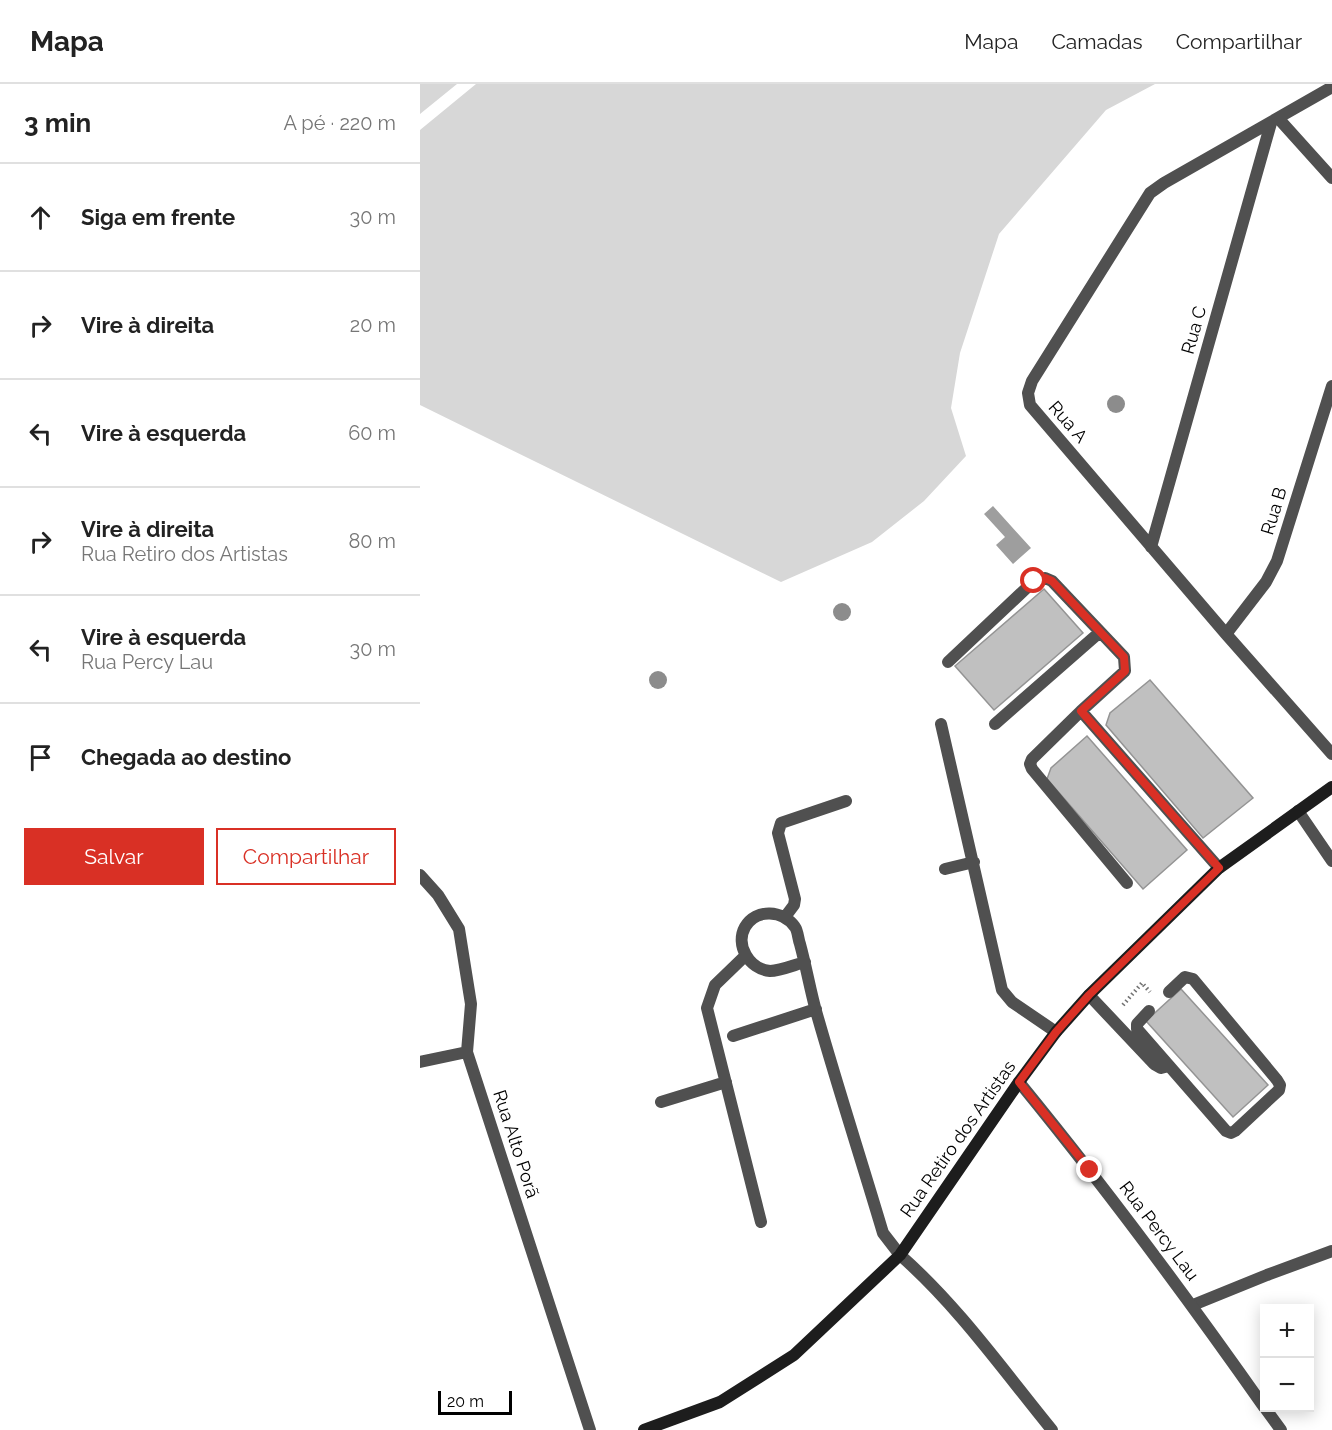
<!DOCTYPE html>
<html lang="pt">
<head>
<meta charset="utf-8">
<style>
  :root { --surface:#fff; --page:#f2f2f2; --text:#222; --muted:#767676; --line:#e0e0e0; --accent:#d93025 }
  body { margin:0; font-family:Raleway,sans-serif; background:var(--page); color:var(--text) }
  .controls { position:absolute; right:18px; bottom:18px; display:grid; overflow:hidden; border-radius:0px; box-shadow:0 3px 15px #0003 }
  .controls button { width:54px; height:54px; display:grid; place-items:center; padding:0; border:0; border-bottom:2px solid var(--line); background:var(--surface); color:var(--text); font:30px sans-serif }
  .scale { position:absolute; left:18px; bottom:15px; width:74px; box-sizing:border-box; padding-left:6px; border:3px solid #000; border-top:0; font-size:16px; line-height:21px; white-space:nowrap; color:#000; -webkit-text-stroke:4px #fff; paint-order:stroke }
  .stop { position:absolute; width:18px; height:18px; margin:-14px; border:4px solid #d93025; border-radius:50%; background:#fff }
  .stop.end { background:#d93025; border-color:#fff; box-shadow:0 2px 6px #0008 }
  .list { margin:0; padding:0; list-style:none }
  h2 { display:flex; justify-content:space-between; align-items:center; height:78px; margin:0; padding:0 24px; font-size:26px }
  h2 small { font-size:20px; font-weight:400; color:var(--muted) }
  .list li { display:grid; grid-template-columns:39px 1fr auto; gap:18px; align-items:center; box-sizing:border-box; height:108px; padding:0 24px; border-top:2px solid var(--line) }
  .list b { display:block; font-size:22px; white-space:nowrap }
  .list p { margin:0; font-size:20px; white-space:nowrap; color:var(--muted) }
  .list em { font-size:20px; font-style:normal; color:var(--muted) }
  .actions { display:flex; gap:12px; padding:18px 24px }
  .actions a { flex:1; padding:14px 0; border:2px solid var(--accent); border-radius:0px; text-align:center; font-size:21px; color:var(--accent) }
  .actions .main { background:var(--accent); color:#fff }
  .icon { flex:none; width:33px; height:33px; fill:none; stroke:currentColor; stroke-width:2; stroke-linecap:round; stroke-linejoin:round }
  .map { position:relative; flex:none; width:912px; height:1346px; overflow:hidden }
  header { display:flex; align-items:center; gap:36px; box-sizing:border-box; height:84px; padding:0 30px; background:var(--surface); border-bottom:2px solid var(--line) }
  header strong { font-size:28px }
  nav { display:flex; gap:33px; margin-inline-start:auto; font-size:21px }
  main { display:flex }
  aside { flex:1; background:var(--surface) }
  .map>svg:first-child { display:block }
</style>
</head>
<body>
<header>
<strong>Mapa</strong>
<nav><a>Mapa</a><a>Camadas</a><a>Compartilhar</a></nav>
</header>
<main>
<aside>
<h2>3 min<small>A pé · 220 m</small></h2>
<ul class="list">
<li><svg class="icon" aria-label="ahead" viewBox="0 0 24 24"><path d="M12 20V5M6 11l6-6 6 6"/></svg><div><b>Siga em frente</b></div><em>30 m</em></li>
<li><svg class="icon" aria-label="right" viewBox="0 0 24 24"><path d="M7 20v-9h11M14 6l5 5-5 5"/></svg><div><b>Vire à direita</b></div><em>20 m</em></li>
<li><svg class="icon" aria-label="left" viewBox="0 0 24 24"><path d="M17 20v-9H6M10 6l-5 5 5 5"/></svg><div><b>Vire à esquerda</b></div><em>60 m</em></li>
<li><svg class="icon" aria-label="right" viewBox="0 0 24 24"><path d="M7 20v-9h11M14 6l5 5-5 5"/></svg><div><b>Vire à direita</b><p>Rua Retiro dos Artistas</p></div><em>80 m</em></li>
<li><svg class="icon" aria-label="left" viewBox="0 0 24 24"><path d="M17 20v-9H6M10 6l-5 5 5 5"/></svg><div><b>Vire à esquerda</b><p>Rua Percy Lau</p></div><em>30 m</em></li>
<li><svg class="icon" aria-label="arrive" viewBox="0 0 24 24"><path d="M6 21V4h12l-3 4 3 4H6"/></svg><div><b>Chegada ao destino</b></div></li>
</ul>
<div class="actions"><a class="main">Salvar</a><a>Compartilhar</a></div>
</aside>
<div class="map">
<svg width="912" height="1346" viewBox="0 0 912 1346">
  <rect width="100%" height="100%" fill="#fff"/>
  <path fill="#d7d7d7" d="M 0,0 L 37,0 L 0,30 Z
    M 56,0 L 735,0 L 686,26 L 579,150 L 540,269 L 531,324 L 546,372 L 504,417 L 452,458 L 361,498 L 0,321 L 0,46 Z"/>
  <path fill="#9e9e9e" d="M 573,422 L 611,464 L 593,480 L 576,461 L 585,453 L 564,430 Z"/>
  <path fill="#c0c0c0" stroke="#949494" stroke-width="1.5" d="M 624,505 L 663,549 L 574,626 L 535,582 Z
    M 730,596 L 833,714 L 783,754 L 686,641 L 690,629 Z
    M 667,652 L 767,766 L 723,805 L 627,695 L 631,684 Z
    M 761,905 L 848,1001 L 813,1033 L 726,937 Z"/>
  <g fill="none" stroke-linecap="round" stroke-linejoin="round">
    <path stroke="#727272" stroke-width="4" stroke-dasharray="1.5 3" stroke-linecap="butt" d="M 703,921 L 722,899 L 730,908"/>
    <path stroke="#505050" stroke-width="12" d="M 528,578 L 614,497 L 625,494 L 632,497 L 704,573 L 705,587 L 661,627
      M 521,640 L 582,906 L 592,918 L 636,948
      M 575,640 L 680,548
      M 525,785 L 554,778
      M 707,799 L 612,685 L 610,680 L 612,675 L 661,627 L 799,784
      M 365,833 L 374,821 L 375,815 L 358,749 L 361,739 L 426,717
      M 325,872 L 295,901 L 287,924 L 341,1138
      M 385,878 C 374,881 360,887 350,887 C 329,885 315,861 325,843 C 336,824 363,826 375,843 C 378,847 378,855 380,860 C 386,882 390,905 396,927 C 417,1001 441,1075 463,1149 L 480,1171
      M 669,911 L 734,980 L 741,984 L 749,982
      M 729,927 L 717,940 L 717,945 L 806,1047 L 811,1049 L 815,1047 L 859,1006 L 860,1001 L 857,996 L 773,895 L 765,893 L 749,908
      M 313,952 L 396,925
      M 241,1018 L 306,998
      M 773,1221 L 847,1191 L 912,1167"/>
    <path stroke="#505050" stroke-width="12" d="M 912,3 L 744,99 L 730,109 L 612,297 L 608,309 L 610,321 L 806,550 L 912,670
      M 858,34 L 912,94
      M 731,463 L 851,39
      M 806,550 L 846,498 L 857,477 L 912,302
      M 878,727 L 912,777
      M 0,791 L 18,811 L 39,845 L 51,920 L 47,968 L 170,1346
      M 0,978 L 47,968
      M 599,998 C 685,1103 766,1212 844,1323
      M 480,1171 C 538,1222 583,1286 632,1346
      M 845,1324 L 861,1346"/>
    <path stroke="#1d1d1d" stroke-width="12" d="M 224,1346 L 300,1318 L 374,1271 L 480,1171 L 599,998 L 636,948 L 669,911 L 799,784 L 912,703"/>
  </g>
  <g fill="#8c8c8c">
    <circle cx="696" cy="320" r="9"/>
    <circle cx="422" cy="528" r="9"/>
    <circle cx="238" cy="596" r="9"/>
  </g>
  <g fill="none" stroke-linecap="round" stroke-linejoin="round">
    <path stroke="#d93025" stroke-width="8" d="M 614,497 L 625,494 L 632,497 L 704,573 L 705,587 L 661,627 L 799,784 L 669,911 L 636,948 L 599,998 L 670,1086"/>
  </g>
  <g text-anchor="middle" stroke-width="4.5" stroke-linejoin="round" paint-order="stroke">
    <g font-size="18" fill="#000" stroke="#fff">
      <text transform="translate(774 246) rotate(-74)" y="6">Rua C</text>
      <text transform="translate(648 338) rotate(49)" y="6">Rua A</text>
      <text transform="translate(854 427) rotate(-73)" y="6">Rua B</text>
      <text transform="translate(538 1055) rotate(-55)" y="6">Rua Retiro dos Artistas</text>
      <text transform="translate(96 1060) rotate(72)" y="6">Rua Alto Porã</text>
      <text transform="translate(739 1147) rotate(53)" y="6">Rua Percy Lau</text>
    </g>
  </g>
</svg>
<div class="controls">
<button>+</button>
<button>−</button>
</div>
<div class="scale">20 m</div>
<div class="stop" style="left:614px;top:497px"></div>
<div class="stop end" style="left:670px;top:1086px"></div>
</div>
</main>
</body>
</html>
